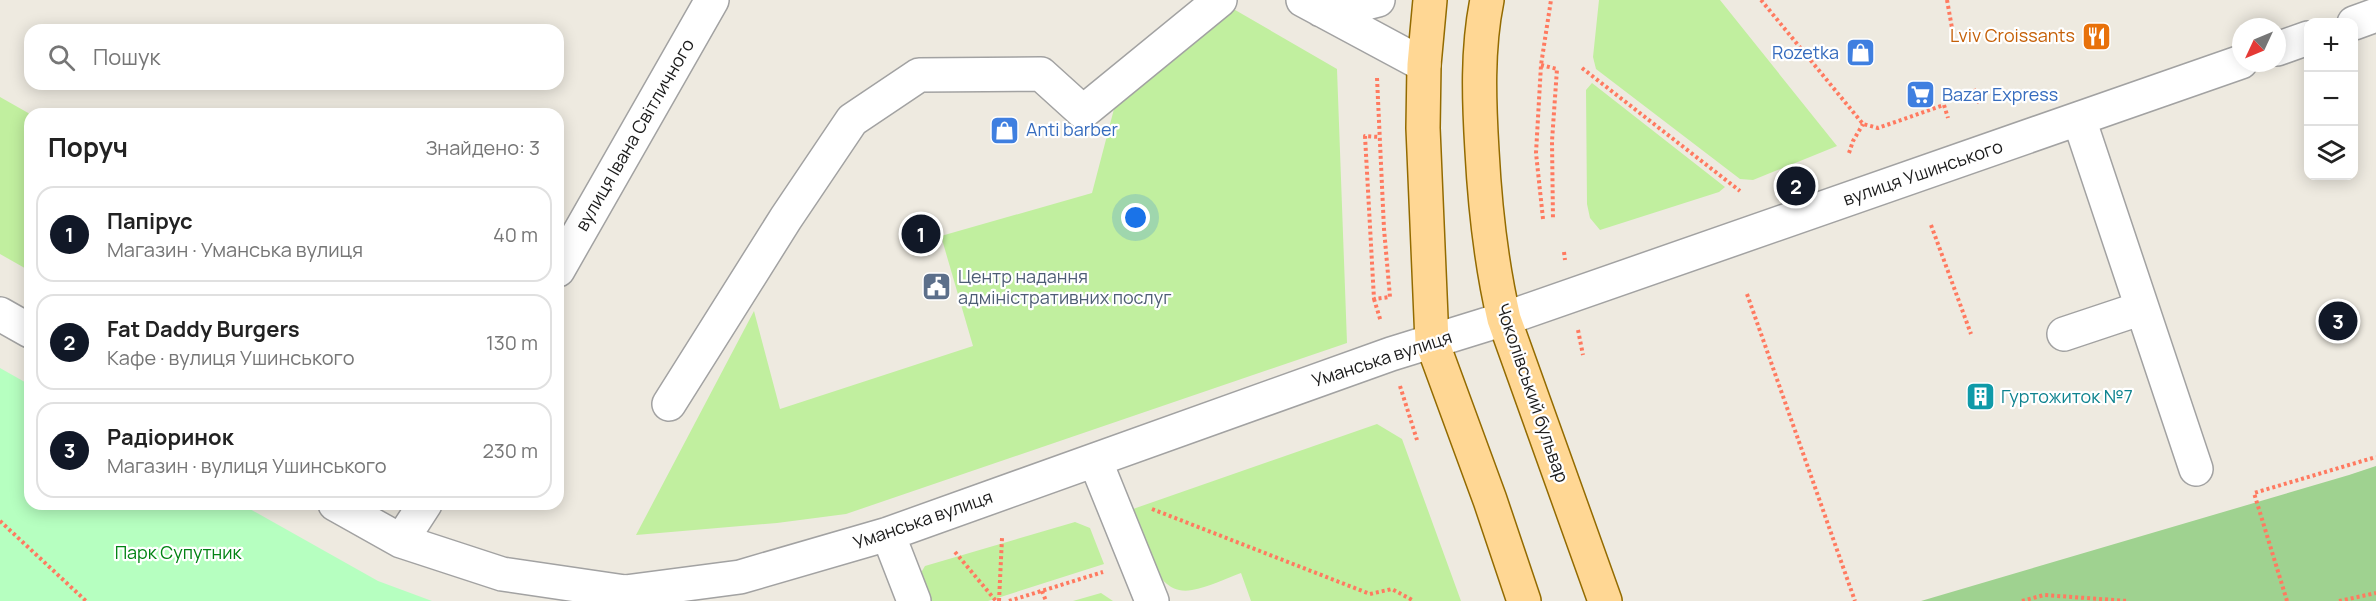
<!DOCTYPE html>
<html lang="uk">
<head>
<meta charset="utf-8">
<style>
  :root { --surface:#fff; --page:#f2f2f2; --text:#222; --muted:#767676; --line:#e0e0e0; --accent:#111827 }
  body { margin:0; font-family:Manrope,sans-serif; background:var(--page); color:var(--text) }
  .controls { position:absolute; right:18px; top:18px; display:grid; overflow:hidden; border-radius:12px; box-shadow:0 3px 15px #0003 }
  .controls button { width:54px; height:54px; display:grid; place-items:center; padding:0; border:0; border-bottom:2px solid var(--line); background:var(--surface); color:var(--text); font:30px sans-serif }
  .compass { position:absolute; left:2232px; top:18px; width:54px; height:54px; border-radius:50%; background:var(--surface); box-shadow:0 3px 15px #0003; rotate:226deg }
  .you { position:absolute; left:1136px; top:218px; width:21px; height:21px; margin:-15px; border:4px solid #fff; border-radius:50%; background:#1a73e8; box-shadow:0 0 0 9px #1a73e833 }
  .badge { display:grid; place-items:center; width:39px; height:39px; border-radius:50%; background:var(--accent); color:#fff; font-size:20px; font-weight:700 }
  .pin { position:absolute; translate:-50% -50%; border:3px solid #fff; box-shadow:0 2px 6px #0006 }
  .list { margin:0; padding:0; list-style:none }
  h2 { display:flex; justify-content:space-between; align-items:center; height:78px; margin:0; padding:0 24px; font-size:26px }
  h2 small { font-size:20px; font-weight:400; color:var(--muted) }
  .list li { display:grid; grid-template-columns:39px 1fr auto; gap:18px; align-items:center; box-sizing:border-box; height:96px; margin:0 12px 12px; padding:0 12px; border:2px solid var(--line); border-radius:18px }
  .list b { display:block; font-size:22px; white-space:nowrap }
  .list p { margin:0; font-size:20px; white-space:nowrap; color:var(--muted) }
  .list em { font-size:20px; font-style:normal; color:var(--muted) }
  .icon { flex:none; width:33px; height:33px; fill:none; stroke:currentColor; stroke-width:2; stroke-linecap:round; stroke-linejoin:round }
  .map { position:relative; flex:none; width:2376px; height:601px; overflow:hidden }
  .search { position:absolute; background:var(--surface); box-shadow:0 3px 15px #0003; left:24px; top:24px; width:540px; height:66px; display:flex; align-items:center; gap:15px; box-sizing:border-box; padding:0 21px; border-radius:18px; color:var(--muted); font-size:22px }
  .panel { position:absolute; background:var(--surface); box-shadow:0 3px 15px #0003; left:24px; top:108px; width:540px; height:402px; border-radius:18px }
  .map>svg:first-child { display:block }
</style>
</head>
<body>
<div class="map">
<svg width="2376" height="601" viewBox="0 0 2376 601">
  <rect width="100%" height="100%" fill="#eeeae0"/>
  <path fill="#c1ef9f" d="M 1599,0 L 1720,0 L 1837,146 L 1753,180 L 1740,179 L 1596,69 L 1593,57 Z
    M 1230,7 L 1337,69 L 1347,343 L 846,514 L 777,523 L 636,535 L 754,311 L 780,409 L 973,346 L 941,236 L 1092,193 L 1114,109 Z
    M 1592,83 L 1725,187 L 1719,192 L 1600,230 L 1590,218 L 1587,204 L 1586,90 Z
    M 0,97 L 30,114 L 30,271 L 0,254 Z
    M 1377,424 L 1402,439 L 1461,601 L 1251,601 L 1241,573 C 1225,579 1208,587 1192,590 C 1153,598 1143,536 1133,509 Z
    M 1075,522 L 1090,528 L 1104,564 L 988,601 L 923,601 L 916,581 L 925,566 Z
    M 1101,593 L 1113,601 L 1073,601 Z"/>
  <path fill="#9fd290" d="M 2376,466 L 2376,601 L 1921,601 L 2349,475 Z"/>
  <path fill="#b6ffc0" d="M 0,368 L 30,385 L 30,504 L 241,504 L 378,581 L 432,601 L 0,601 Z"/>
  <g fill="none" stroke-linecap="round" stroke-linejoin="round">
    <defs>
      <path id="minor" d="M 1303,0 L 1424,65
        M 1321,10 L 1350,7 L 1378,0
        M 2354,23 L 2376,15
        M 2277,49 L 2308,38
        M 2079,119 L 2196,469
        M 558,270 L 712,0
        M 0,314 L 30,331
        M 2064,334 L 2142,308
        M 669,404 L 786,218 L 852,120 L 919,75 L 1041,74 L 1083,112 L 1220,0
        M 1095,460 L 1152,601
        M 335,504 L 401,541 L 502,574 L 625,592 L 740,577 L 888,534 L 1391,354 L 1504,319 L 2241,62
        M 888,534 L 914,601
        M 401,541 L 425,504"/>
      <path id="major" d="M 1430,0 L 1424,65 L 1423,128 L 1432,342 L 1490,500 L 1524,601
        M 1487,0 C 1477,49 1479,101 1482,151 C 1485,208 1491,263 1504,319 L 1605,601"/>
    </defs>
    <use href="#minor" stroke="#a2a2a2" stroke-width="36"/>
    <use href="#major" stroke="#936b00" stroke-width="36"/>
    <path stroke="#ff7a60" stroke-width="4" stroke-dasharray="3 3" stroke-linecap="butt" d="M 1761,0 L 1863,124 L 1878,128 L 1944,105 L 1948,118
      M 1947,0 L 1952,28
      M 1541,65 L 1557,69 L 1552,141 L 1553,220
      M 1582,68 L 1740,191
      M 1377,78 L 1384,229 L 1390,297 L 1374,299 L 1365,136 L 1379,137
      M 1974,89 L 1980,106
      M 1849,153 L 1853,141 L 1863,124
      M 1543,219 L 1536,153 L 1541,65 L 1551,0
      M 1931,225 L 1971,334
      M 1564,252 L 1565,260
      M 1747,294 L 1855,601
      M 1374,299 L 1381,322
      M 1578,330 L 1583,355
      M 1400,386 L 1417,440
      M 1152,509 L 1370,594 L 1392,589 L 1414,601
      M 0,521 L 86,601
      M 955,552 L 996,601
      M 1042,591 L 1046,601
      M 999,601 L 1002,538
      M 1009,601 L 1103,572
      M 2022,601 L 2044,595 L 2128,601
      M 2287,601 L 2254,493 L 2376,457
      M 2339,601 L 2376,593"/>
    <use href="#minor" stroke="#fff" stroke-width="33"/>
    <use href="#major" stroke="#ffd794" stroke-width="33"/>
  </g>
  <defs>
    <symbol id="restaurant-square" viewBox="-11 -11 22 22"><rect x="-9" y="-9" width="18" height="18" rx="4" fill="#e8710a" stroke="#fff"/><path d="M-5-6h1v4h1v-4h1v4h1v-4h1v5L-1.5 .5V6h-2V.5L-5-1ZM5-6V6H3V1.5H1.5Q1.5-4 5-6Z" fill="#fff"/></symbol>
    <symbol id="shop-square" viewBox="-11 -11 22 22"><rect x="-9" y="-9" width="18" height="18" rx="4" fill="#3f7fe0" stroke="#fff"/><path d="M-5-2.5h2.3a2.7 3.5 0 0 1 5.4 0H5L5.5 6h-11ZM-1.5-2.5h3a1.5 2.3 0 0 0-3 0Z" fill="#fff"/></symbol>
    <symbol id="supermarket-square" viewBox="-11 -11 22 22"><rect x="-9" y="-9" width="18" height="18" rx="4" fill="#3f7fe0" stroke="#fff"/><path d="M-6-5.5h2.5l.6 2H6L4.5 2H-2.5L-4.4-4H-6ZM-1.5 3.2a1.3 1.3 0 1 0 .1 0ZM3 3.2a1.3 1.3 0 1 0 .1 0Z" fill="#fff"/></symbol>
    <symbol id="civic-square" viewBox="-11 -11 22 22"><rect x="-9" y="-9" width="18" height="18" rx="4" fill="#5c6f8a" stroke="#fff"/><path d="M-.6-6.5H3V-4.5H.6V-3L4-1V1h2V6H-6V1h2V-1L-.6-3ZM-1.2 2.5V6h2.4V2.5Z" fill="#fff"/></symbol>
    <symbol id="building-square" viewBox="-11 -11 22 22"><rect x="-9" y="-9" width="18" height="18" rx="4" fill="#0f9aa8" stroke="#fff"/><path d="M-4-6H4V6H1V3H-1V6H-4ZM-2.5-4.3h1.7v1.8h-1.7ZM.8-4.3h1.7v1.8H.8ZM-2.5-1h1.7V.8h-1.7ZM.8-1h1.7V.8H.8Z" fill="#fff"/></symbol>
  </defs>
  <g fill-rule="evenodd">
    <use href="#restaurant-square" x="2080" y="20" width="33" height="33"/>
    <use href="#shop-square" x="1844" y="36" width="33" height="33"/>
    <use href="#supermarket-square" x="1904" y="78" width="33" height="33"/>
    <use href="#shop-square" x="988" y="114" width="33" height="33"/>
    <use href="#civic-square" x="920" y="270" width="33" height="33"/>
    <use href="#building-square" x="1964" y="380" width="33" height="33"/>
  </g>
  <g text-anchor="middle" stroke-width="4.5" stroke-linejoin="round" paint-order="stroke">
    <g font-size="18" fill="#c56008" stroke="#fff" text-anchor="end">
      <text x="2075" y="42">Lviv Croissants</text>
    </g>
    <g font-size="18" fill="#366cbe" stroke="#fff" text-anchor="start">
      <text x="1839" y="59" text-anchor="end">Rozetka</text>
      <text x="1942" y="101">Bazar Express</text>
      <text x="1026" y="136">Anti barber</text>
    </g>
    <g font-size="18" fill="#1b1b1b" stroke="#fff">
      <text transform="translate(635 135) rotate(-60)" y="6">вулиця Івана Світличного</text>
      <text transform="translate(1923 173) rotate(-19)" y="6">вулиця Ушинського</text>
      <text transform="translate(1382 359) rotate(-18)" y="6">Уманська вулиця</text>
      <text transform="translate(1532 393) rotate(71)" y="6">Чоколівський бульвар</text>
      <text transform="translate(923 520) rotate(-19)" y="6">Уманська вулиця</text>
    </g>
    <g font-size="18" fill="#4e5e75" stroke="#fff" text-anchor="start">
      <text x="958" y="283">Центр надання<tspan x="958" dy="21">адміністративних послуг</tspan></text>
    </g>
    <g font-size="18" fill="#0d838f" stroke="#fff" text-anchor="start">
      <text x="2001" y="403">Гуртожиток №7</text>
    </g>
    <g font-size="18" fill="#008313" stroke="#fff">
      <text x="178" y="559">Парк Супутник</text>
    </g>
  </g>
</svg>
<div class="controls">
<button>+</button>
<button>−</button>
<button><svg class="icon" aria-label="layers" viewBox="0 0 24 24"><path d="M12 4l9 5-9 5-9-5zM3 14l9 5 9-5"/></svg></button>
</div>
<svg class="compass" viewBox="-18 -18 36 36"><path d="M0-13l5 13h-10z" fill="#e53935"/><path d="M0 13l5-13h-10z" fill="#767676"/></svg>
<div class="you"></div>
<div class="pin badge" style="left:921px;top:234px">1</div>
<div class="pin badge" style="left:1796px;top:186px">2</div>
<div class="pin badge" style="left:2338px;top:321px">3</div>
<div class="search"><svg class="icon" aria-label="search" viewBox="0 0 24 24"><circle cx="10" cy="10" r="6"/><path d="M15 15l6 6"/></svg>Пошук</div>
<section class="panel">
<h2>Поруч<small>Знайдено: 3</small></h2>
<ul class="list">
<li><span class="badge">1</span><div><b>Папірус</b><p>Магазин · Уманська вулиця</p></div><em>40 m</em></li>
<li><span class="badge">2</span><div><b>Fat Daddy Burgers</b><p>Кафе · вулиця Ушинського</p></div><em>130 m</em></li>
<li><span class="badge">3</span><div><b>Радіоринок</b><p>Магазин · вулиця Ушинського</p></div><em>230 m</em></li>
</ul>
</section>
</div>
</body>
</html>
